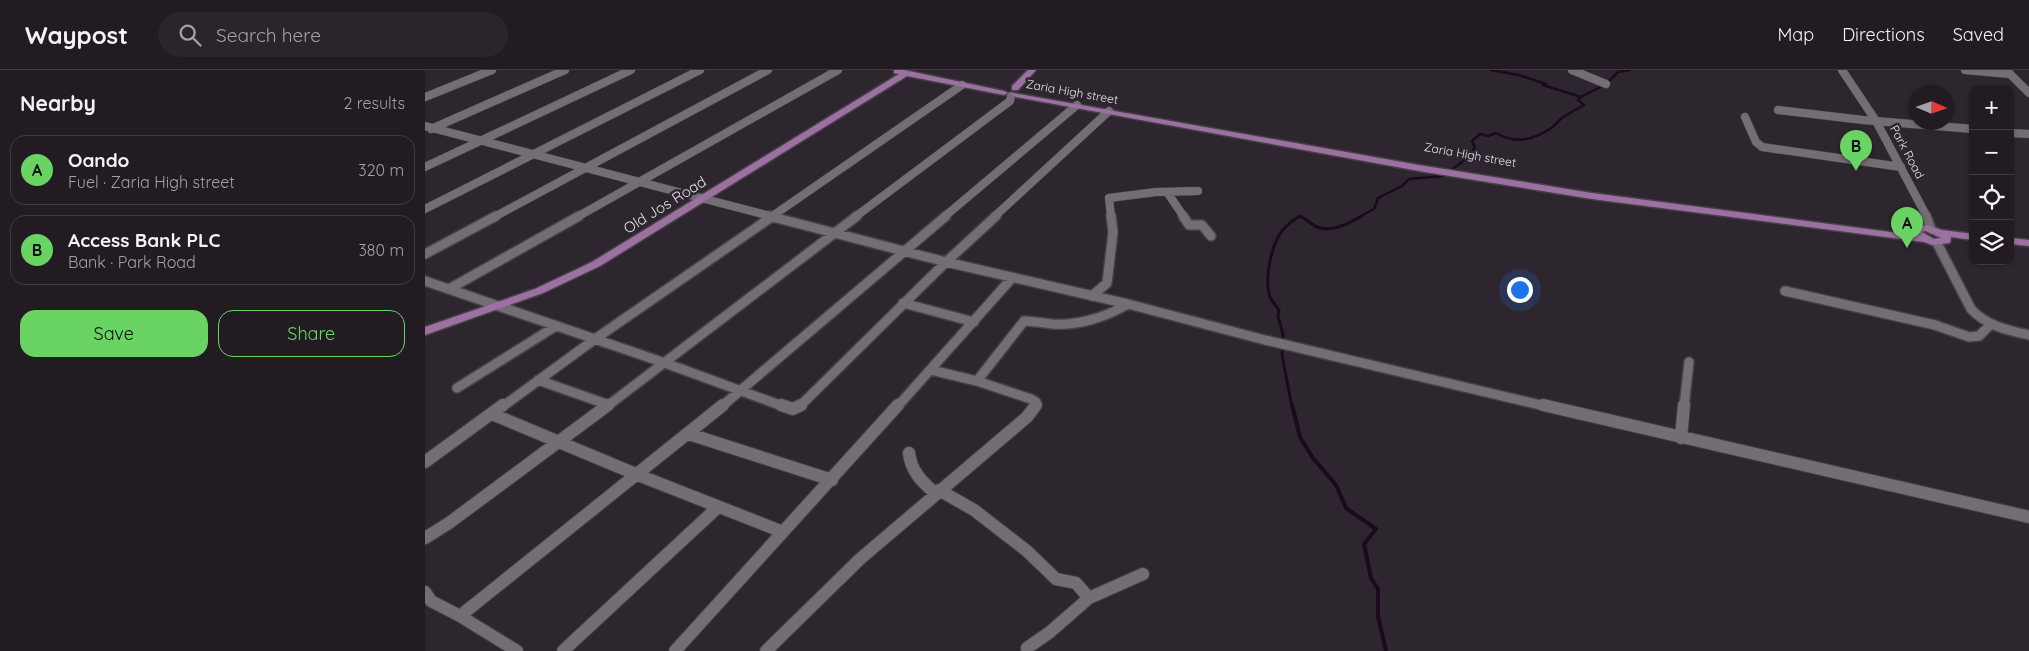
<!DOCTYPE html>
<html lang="en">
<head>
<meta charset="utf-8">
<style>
  :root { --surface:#221c22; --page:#2a252a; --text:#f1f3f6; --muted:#a2a1a5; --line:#3f3a40; --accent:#69d464 }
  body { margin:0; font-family:Quicksand,sans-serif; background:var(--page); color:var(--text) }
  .controls { position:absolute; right:15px; top:15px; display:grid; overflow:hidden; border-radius:10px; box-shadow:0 1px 4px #0004 }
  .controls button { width:45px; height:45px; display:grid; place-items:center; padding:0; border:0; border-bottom:1px solid var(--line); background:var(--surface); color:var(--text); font:25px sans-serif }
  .compass { position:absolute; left:1484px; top:15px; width:45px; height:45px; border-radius:50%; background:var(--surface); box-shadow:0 1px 4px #0004; rotate:92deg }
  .you { position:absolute; left:1094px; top:219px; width:18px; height:18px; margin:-12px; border:4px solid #fff; border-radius:50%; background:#1a73e8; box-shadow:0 0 0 8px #1a73e833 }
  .badge { display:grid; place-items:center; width:32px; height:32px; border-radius:50%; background:var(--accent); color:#111; font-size:16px; font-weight:700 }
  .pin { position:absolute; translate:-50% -41px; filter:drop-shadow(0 1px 2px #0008) }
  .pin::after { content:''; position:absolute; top:26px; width:18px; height:15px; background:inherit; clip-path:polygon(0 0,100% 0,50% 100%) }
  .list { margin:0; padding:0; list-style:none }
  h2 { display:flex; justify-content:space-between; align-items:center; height:65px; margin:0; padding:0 20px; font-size:21px }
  h2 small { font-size:16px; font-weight:400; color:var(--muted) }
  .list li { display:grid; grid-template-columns:32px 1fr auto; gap:15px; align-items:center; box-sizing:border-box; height:70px; margin:0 10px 10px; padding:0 10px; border:1px solid var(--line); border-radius:15px }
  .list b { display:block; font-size:19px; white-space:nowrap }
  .list p { margin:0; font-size:16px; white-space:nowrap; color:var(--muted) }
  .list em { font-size:16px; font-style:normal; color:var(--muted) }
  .actions { display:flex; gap:10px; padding:15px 20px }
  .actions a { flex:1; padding:11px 0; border:1px solid var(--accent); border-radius:15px; text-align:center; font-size:18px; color:var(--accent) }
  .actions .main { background:var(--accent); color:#111 }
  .icon { flex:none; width:28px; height:28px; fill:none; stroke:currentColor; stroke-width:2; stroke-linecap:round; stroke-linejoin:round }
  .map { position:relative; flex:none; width:1604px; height:581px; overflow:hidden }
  header { display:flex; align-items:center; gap:30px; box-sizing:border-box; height:70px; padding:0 25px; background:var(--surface); border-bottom:1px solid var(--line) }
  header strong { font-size:24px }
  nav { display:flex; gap:28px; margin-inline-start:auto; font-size:18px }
  .search { width:350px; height:45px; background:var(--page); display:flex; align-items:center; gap:12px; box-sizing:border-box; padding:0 18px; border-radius:28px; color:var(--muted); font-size:19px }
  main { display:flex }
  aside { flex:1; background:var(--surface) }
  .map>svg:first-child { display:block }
</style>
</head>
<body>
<header>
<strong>Waypost</strong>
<div class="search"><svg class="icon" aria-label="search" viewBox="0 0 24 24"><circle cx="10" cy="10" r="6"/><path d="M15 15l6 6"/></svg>Search here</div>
<nav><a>Map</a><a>Directions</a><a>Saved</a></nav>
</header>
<main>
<aside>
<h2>Nearby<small>2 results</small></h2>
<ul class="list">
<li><span class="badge">A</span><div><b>Oando</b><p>Fuel · Zaria High street</p></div><em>320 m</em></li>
<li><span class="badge">B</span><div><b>Access Bank PLC</b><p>Bank · Park Road</p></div><em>380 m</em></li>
</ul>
<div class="actions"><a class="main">Save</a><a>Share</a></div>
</aside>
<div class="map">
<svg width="1604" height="581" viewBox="0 0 1604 581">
  <rect width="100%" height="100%" fill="#2d262e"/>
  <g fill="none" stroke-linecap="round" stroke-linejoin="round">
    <path stroke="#1b091d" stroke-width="2.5" d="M 1066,0 L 1094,5 L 1121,14 L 1118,15 L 1156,27
      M 873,147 L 878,147
      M 934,147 L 949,139 L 953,128 L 977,116 L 984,109 L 1018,106 L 1041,89 L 1050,78 L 1047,71 L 1055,64 L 1063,66 L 1071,63 C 1088,73 1106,71 1123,60 C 1129,57 1133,51 1138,47 C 1145,43 1152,39 1159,35 L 1153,30 L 1156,27 L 1181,14 L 1193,2 L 1205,0"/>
    <path stroke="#1b091d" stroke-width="3" d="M 867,337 L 857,285 L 858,264 L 853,247 L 854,240 C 851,236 847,231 845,227 C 839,210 846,175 857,161 C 862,155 868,150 875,146 C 881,149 886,154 892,157 C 907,163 924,153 937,146"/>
    <path stroke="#1b091d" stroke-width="4" d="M 867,335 L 875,367 L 888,388 L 911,415 L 921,438 L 951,459 L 939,474 L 946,508 L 953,519 L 953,546 L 961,581"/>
    <defs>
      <path id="minor-far2" d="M 1147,0 L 1181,14
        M 1417,0 L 1451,51 L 1502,147
        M 1540,0 L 1585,4
        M 1582,1 L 1604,23
        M 0,27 L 67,0
        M 1353,40 L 1438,50 L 1548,59
        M 1320,47 L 1331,72 L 1337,77 L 1476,97
        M 0,56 L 349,147
        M 6,59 L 140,0
        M 1585,63 L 1604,64
        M 0,97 L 206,0
        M 742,122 L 759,147
        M 0,139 L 275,0
        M 69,147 L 343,0
        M 152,147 L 413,0
        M 346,147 L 537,15
        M 430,147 L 585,31 L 586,26
        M 519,147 L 652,35
        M 569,147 L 684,41
        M 686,147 L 684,128 L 731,122 L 773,121"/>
      <path id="minor-far1" d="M 344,146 L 521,192 L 703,234 L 840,270 L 1124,337
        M 758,146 L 764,155 L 777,155 L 786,166
        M 1501,146 L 1506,159
        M 1512,173 L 1546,239 C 1562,256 1582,260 1604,265
        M 0,184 L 71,146
        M 0,211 L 240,293 L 360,337
        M 24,219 L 154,146
        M 1360,221 L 1510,255 L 1544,267 L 1554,266 L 1566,254
        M 667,226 L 682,213 L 688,162 L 686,146
        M 478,233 L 549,252
        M 506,300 L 552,311 L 606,329 L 611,332 L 610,337
        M 113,310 L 184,335
        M 552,311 L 599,251 C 608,251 617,253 627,254 C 653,256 681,247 703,234
        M 32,318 L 131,256
        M 77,337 L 170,269 L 348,146
        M 181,337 L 432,146
        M 296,337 L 521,146
        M 374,337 L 521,192 L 571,146
        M 472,337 L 587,208
        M 1259,337 L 1264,292"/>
      <path id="minor" d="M 356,335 L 368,339 L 376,335
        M 1118,335 L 1604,447
        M 67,344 L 213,405 L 358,462
        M 264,364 L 407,410
        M 1256,368 L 1259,335
        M 484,383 C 486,401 497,412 510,423
        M 0,392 L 78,335
        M 514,420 L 549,440 L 602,481 L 631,509 L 651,513 L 664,528 L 625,562 L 602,578
        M 0,468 L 24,453 L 183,335
        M 0,522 L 6,531 L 35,546 L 92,581
        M 664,528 L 718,504
        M 35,546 L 298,335
        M 138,581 L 293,437
        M 250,581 L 473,335
        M 341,581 L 435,489 L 602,347 L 611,335"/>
      <path id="major" d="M 469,0 L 479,0 L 579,21 L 583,23 L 579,25 L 482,6 L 175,196 L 118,223 L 0,265 L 0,257 L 110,219 L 167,192 L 474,4 L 469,3 Z
        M 603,0 L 611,0 L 593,20 L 587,20 L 587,16 Z
        M 588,23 L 994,95 L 1167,123 L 1488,165 L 1487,162 L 1490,157 L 1502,155 L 1517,160 L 1548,164 L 1548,170 L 1526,167 L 1525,173 L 1507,175 L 1499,172 L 1167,129 L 994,101 L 591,27 L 587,25 ZM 1501,161 L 1516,168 L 1509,169 L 1497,162 Z
        M 1585,168 L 1604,170 L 1604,176 L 1585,174 Z"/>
    </defs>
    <use href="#minor-far2" stroke="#464147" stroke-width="9"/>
    <use href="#minor-far1" stroke="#464147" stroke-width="12"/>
    <use href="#minor" stroke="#464147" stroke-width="14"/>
    <use href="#major" stroke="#464147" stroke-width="3"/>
    <use href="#minor-far2" stroke="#756d76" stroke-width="8"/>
    <use href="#minor-far1" stroke="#756d76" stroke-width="9"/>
    <use href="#minor" stroke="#756d76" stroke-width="12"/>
    <use href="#major" fill="#9c71a2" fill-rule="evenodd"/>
  </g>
  <g text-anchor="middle" stroke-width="5" stroke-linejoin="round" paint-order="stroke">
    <g font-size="12" fill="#e3dfe4" stroke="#2d262e">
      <text transform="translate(647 22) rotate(10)" y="4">Zaria High street</text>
      <text transform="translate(1482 82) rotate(62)" y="4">Park Road</text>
      <text transform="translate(1045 85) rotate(10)" y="4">Zaria High street</text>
    </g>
    <g font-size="15" fill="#e3dfe4" stroke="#2d262e">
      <text transform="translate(240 135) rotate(-32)" y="5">Old Jos Road</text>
    </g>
  </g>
</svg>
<div class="controls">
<button>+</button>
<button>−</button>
<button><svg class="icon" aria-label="locate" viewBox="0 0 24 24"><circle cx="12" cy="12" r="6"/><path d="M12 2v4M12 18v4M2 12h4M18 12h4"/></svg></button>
<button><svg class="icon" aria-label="layers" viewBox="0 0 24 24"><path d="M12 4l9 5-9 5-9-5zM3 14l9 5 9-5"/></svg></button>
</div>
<svg class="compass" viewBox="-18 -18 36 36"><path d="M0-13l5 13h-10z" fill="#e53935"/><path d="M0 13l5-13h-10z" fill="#a2a1a5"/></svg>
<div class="you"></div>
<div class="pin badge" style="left:1482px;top:178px">A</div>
<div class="pin badge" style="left:1431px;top:101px">B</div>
</div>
</main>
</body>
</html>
